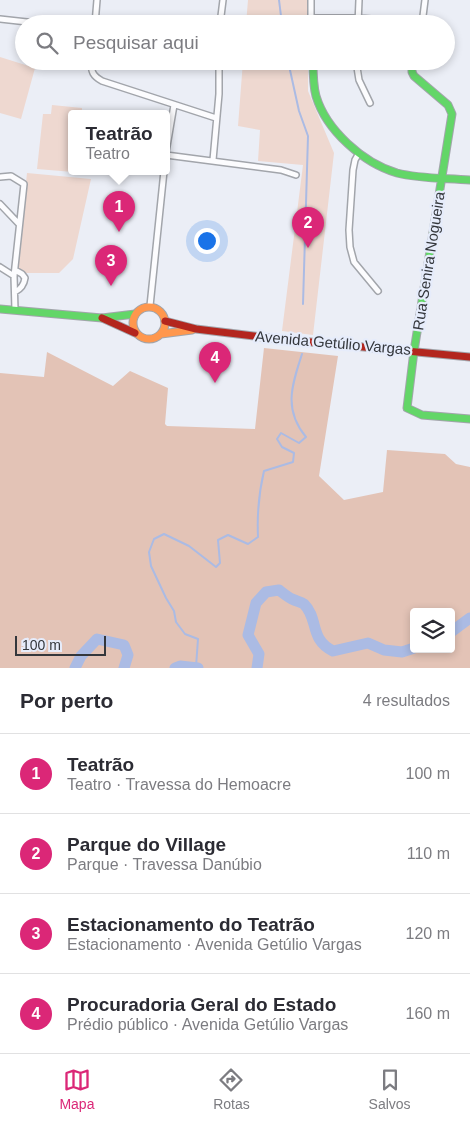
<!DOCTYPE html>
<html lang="pt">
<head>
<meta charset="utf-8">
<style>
  :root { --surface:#fff; --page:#f7f7f7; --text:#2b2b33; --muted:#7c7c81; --line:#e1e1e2; --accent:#db2777 }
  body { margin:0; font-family:Helvetica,sans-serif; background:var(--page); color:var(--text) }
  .controls { position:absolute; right:15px; bottom:15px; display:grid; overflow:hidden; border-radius:5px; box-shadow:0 2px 8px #0003 }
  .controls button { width:45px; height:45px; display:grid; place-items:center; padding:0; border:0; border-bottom:1px solid var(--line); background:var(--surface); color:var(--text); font:25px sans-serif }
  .scale { position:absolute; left:15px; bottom:12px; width:91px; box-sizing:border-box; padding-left:5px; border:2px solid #34373c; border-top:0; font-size:14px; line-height:18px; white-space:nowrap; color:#34373c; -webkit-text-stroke:4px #e6ecfb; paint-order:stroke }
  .you { position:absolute; left:206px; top:240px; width:18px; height:18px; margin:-12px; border:4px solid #fff; border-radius:50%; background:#1a73e8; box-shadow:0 0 0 8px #1a73e833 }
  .badge { display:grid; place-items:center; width:32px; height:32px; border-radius:50%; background:var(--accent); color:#fff; font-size:16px; font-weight:700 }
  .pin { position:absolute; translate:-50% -41px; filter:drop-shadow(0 1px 2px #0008) }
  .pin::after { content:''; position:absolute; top:26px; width:18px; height:15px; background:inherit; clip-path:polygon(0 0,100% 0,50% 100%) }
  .popup { position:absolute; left:68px; top:110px; width:102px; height:65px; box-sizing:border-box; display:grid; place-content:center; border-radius:5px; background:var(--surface); filter:drop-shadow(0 1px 4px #0005); font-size:16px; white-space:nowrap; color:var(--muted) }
  .popup b { font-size:19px; color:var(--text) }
  .popup::after { content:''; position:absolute; left:50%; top:100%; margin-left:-10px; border:10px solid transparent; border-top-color:var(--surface) }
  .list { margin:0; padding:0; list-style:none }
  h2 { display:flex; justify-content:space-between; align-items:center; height:65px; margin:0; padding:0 20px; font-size:21px }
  h2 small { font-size:16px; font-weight:400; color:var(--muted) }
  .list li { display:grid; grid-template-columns:32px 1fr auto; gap:15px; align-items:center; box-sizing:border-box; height:80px; padding:0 20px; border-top:1px solid var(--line) }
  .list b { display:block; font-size:19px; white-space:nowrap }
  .list p { margin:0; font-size:16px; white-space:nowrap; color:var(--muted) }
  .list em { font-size:16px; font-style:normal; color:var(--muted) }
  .icon { flex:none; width:28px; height:28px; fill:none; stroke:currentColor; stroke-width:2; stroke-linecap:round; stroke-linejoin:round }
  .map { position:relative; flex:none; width:470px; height:668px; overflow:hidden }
  .search { position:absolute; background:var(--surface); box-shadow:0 2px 8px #0003; left:15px; right:15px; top:15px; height:55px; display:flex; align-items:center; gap:12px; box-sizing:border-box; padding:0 18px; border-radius:28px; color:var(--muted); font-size:19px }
  .sheet { height:385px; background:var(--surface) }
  nav { display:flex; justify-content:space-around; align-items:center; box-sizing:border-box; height:70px; border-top:1px solid var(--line); background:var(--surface); font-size:14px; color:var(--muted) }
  nav a { display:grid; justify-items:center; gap:2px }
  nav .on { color:var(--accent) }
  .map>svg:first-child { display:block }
</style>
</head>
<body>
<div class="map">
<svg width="470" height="668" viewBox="0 0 470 668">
  <rect width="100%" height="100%" fill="#ebeef6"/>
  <path fill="#eed8d0" d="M 248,0 L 308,0 L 308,24 L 246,24 Z
    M 0,57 L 35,68 L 21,119 L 0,113 Z
    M 243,61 L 308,61 L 308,91 L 334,153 L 313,335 L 282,331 L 303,165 L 258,161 L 260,130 L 238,126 Z
    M 52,105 L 82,108 L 82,113 L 72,113 L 72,171 L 85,171 L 85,173 L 37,169 L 43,114 L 51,114 Z
    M 27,173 L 91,179 L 73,259 L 59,273 L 23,273 L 17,268 Z"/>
  <path fill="#e3c3b6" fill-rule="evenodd" d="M 264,348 L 338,356 L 319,476 L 344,500 L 383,492 L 387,450 L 445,454 L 456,464 L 470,467 L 470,668 L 0,668 L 0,373 L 44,377 L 47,352 L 113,386 L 130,371 L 168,388 L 165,424 L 167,426 L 255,429 ZM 414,612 L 451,612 L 451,649 L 414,649 Z"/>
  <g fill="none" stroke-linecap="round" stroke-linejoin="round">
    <path stroke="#abbbe4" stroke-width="2" d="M 279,0 L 282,24
      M 288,61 L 299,111 L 308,136 L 303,304
      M 196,667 L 198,639 L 185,634 L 176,622 L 174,611 L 166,598 L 151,566 L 149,552 L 154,539 L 164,534 L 189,546 L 216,567 L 220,563 L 218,540 L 228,535 L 248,544 L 258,537 C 257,515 259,492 264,471 L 293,462 L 294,453 L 282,447 L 277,439 L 281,433 L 299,443 L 306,437 C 283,409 292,385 302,354"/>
    <path stroke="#abbbe4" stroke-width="11" d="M 451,632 L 470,618
      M 75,668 L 81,656 L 97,639 L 124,645 L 128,655 L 124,668
      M 175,668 L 180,666 L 198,668
      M 257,668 L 259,654 L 248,635 L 256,603 L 266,592 L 279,590 C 283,593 288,597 292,599 C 296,601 301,602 304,604 C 319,619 309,639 333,651 L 368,643 L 384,650 L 402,652 L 414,648"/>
    <defs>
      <path id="street" d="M 311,18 L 358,18 L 423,23
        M 0,19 L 45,24
        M 95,24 L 97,0
        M 220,24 L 223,0
        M 311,24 L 311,0
        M 358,24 L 359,0
        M 422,24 L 425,0
        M 91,61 C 91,72 93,76 102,81 L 216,118
        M 356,61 L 359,80 L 370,103
        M 166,152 L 174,105
        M 359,153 L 355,160 L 353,170 L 349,230 L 350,247 L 354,262 L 378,291
        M 166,155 L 281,170 L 296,175
        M 213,160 L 219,94 L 219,61
        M 0,177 L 11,176 L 24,184 L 14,276 L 15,310
        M 0,204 L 19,224
        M 0,267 L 14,276
        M 15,292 C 21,289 24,285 25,278 L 22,274 L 15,270
        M 150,306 L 164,171"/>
      <path id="fast" d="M 313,61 C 313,72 313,85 316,96 C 326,130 363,163 397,173 C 420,179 446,178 470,180
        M 412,61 L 412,72 L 414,76 L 448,105 L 452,114 L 414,351 L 407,408 L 422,415 L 470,419
        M 0,309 L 102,318 L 135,314"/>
      <path id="slow" d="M133 323a16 16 0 1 1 32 0a16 16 0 1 1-32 0Z
        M 161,334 L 192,330"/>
      <path id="jam" d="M 102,318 L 135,333
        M 165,321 L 196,329 L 279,339 L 470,357"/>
    </defs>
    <use href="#street" stroke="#a2a5ab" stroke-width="8"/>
    <use href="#fast" stroke="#a2a5ab" stroke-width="9"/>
    <use href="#slow" stroke="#a2a5ab" stroke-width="9"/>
    <use href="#jam" stroke="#a2a5ab" stroke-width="9"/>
    <use href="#street" stroke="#fcfcfe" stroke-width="5"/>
    <use href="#fast" stroke="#63d668" stroke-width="7"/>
    <use href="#slow" stroke="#ff974d" stroke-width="7"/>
    <use href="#jam" stroke="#b3261e" stroke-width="7"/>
  </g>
  <g text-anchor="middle" stroke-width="4.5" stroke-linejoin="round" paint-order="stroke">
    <g font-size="15" fill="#34373c" stroke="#e6ecfb">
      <text transform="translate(429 261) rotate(-81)" y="5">Rua Senira Nogueira</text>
      <text transform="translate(333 343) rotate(5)" y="5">Avenida Getúlio Vargas</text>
    </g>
  </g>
</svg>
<div class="controls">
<button><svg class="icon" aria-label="layers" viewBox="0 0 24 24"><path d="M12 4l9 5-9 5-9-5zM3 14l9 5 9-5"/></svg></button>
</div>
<div class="scale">100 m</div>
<div class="you"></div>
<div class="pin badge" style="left:119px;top:232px">1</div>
<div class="popup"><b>Teatrão</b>Teatro</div>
<div class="pin badge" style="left:308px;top:248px">2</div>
<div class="pin badge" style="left:111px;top:286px">3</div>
<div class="pin badge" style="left:215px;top:383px">4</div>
<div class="search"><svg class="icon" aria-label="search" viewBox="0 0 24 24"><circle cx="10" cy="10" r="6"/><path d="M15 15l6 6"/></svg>Pesquisar aqui</div>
</div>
<section class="sheet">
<h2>Por perto<small>4 resultados</small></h2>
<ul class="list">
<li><span class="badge">1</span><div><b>Teatrão</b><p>Teatro · Travessa do Hemoacre</p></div><em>100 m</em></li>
<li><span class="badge">2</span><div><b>Parque do Village</b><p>Parque · Travessa Danúbio</p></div><em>110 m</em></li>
<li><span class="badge">3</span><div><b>Estacionamento do Teatrão</b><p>Estacionamento · Avenida Getúlio Vargas</p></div><em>120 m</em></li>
<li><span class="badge">4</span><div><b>Procuradoria Geral do Estado</b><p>Prédio público · Avenida Getúlio Vargas</p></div><em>160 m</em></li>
</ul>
</section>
<nav>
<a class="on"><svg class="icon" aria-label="map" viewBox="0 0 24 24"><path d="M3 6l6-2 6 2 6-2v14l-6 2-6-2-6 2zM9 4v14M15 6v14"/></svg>Mapa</a>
<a><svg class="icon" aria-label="directions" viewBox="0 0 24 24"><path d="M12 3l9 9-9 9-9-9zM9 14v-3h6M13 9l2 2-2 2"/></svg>Rotas</a>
<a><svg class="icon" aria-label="saved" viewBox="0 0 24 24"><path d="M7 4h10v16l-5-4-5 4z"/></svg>Salvos</a>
</nav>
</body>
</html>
